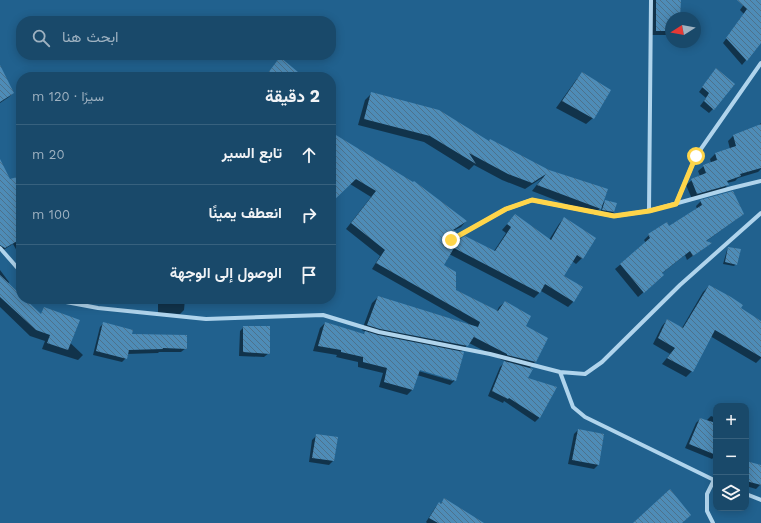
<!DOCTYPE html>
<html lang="ar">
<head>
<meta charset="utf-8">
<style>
  :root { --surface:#19496a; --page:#225070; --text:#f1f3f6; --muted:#9fb2c1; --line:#37617e }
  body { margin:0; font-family:"Work Sans",Vazirmatn,sans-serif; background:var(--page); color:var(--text); direction:rtl }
  .controls { position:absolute; right:12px; bottom:12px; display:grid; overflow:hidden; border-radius:8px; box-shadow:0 2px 10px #0003 }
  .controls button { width:36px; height:36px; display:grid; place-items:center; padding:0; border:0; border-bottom:1px solid var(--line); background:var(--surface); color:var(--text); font:20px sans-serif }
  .compass { position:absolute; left:665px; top:12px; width:36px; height:36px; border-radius:50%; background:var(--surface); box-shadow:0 2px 10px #0003; rotate:259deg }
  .stop { position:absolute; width:12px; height:12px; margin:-9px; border:3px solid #ffd54a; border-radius:50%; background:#fff }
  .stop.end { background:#ffd54a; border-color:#fff; box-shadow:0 1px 4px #0008 }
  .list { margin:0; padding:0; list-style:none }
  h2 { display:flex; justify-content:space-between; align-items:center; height:52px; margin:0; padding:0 16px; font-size:17px }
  h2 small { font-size:13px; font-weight:400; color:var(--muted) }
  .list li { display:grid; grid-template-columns:26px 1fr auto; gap:12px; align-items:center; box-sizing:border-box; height:60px; padding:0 16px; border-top:1px solid var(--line) }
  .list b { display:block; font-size:15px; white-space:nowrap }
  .list em { font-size:13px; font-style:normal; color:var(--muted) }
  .icon { flex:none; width:22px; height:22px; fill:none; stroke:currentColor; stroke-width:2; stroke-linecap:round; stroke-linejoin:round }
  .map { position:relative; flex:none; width:761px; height:523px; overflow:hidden; direction:ltr }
  .search { position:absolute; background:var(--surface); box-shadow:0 2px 10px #0003; left:16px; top:16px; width:320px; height:44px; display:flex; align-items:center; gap:10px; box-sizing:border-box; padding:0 14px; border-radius:16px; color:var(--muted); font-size:15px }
  .panel { position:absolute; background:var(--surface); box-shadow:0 2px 10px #0003; left:16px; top:72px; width:320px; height:232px; border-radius:16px; direction:rtl }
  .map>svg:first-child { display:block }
</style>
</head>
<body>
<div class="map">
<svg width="761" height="523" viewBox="0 0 761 523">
  <defs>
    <pattern id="building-back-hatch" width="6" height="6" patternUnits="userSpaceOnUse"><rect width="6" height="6" fill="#4e8cb7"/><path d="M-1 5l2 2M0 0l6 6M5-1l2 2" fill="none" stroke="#4d728c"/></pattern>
  </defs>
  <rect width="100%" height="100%" fill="#21618e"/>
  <path fill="#0007" fill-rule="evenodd" d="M 652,0 L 680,0 L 679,18 L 671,18 L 671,35 L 652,35 Z
    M 747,0 L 761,0 L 761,42 L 742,65 L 723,43 L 744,14 L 740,10 Z
    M 0,73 L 13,93 L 9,97 L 0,103 Z
    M 582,74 L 593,118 L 586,124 L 556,108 L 576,80 Z
    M 712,74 L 713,109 L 709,113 L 700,106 L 706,98 L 699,92 Z
    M 371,94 L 489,142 L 602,204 L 605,201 L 614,212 L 612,214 L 601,212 L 602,206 L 594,215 L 532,191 L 542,178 L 525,189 L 502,180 L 474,165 L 469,170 L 424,142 L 358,125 L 365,100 Z
    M 761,123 L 761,169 L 758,172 L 738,178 L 735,181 L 727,183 L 728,185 L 723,190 L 692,199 L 686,185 L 692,180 L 700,176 L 698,171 L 704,166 L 711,163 L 710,159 L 715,154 L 730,149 L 728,141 L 733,136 L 757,127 Z
    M 331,133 L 466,221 L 461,227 L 453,231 L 456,233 L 447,240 L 449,244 L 494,251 L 506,233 L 502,230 L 515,215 L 549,240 L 559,224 L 564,218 L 595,238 L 582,258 L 576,264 L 572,261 L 563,276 L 573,302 L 568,307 L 541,291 L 534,298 L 449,254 L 443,266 L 455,290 L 497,311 L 499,307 L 505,302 L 524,326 L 535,362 L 529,369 L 527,379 L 555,388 L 539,418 L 535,422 L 504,401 L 503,403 L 488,396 L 500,367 L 506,361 L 502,360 L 469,343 L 460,353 L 455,380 L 450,385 L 417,375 L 412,390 L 407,395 L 379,387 L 383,373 L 358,367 L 358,362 L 336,357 L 337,355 L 313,351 L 320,328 L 325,323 L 363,334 L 366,332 L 362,330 L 372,303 L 378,297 L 471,325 L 372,269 L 380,256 L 346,229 L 371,197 L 350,184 L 331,202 ZM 415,368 L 453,379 L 453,381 L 415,370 Z
    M 0,161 L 9,180 L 21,177 L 21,258 L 13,244 L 0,252 Z
    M 701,201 L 743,213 L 738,218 L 705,242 L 705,247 L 687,260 L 685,255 L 661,274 L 658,280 L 638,297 L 615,269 L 646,243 L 644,240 L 649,235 L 669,227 L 697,209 L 696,206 Z
    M 729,248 L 736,264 L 734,266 L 723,264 L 727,250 Z
    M 0,270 L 9,282 L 8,284 L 21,296 L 21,299 L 24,299 L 83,355 L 78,360 L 42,349 L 45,341 L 30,336 L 0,307 Z
    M 709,286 L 721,323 L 761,322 L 761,358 L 756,363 L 710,336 L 692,371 L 686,377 L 662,364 L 670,354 L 653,344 L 662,326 L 667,320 L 682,328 L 703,292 Z
    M 158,299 L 185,299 L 184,310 L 180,314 L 158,313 Z
    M 104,323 L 131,335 L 186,348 L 181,352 L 159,352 L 158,353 L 127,354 L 126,358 L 122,362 L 93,355 L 100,327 Z
    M 244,327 L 269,353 L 264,357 L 239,356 L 240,331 Z
    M 711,416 L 716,418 L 716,455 L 712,459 L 685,448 L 696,423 L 700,419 L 707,420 Z
    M 578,430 L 603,434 L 598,465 L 594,469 L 568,464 L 574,434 Z
    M 317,435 L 333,461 L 329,465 L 309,462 L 312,440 Z
    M 746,462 L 761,466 L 760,485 L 756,489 L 746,486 Z
    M 445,500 L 476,523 L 427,523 L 426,522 L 435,508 L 439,503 L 440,504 Z"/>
  <path fill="url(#building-back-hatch)" d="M 656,0 L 681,0 L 680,18 L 671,18 L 671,31 L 656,31 Z
    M 737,0 L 761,0 L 761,43 L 747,61 L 726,38 L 747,9 Z
    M 280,57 L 304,77 L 265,77 Z
    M 0,65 L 14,93 L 0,102 Z
    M 716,68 L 735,84 L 714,110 L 704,101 L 709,93 L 702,87 Z
    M 582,72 L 611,90 L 594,119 L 562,101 Z
    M 371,92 L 439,110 L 489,141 L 490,139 L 549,170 L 608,189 L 601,209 L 537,185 L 546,174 L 532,183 L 508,174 L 469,153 L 476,164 L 430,136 L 364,119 Z
    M 761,124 L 761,168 L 740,174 L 741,176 L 727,181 L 729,185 L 697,194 L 691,179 L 706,173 L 703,165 L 717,160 L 715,153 L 736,146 L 733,135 Z
    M 331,132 L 413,182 L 414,181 L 467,221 L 453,230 L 457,232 L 448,238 L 448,241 L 450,243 L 453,243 L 465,236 L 495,251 L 511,227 L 507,224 L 515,214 L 551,240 L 564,217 L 596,238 L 583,259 L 577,255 L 564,276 L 583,287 L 574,302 L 545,284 L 540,293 L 454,248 L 444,265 L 456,272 L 456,290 L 498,311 L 505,301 L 531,316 L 526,326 L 548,338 L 536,362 L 507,355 L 507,354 L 474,337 L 475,335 L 468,346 L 380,329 L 367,325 L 378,296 L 478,327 L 480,322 L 376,263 L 385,250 L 351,223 L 376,191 L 356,179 L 331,203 Z
    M 0,159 L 10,179 L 21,176 L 21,239 L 5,248 L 0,245 Z
    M 733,191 L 744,214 L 706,241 L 712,243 L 693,256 L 690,251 L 662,273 L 664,275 L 644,293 L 620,264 L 650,238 L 648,234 L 667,222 L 669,226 L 702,205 L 700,200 Z
    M 605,200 L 617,203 L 614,212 L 602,210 Z
    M 728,247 L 741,249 L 737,265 L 725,262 Z
    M 0,275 L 21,295 L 21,299 L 25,299 L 41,314 L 44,307 L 80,320 L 68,350 L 47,343 L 50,335 L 36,330 L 0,297 Z
    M 709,285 L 731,297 L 743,305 L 741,308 L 761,321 L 761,357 L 715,330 L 693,372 L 667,358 L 675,348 L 658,338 L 667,319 L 683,328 Z
    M 103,322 L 133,330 L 132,334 L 187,335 L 187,349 L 163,348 L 163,349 L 129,350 L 127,359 L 96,351 Z
    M 325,322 L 364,334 L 365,331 L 378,335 L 464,352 L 463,356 L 456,381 L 420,370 L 413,390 L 384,382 L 387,368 L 363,362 L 363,357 L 341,352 L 341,350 L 318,346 Z
    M 243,326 L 270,326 L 270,354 L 243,352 Z
    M 504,361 L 533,369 L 528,378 L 557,387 L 540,418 L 509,398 L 508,399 L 492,391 Z
    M 700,418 L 716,423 L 716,455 L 689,444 Z
    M 578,429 L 604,434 L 599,465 L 572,460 Z
    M 316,434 L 338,437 L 334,461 L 312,458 Z
    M 746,461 L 761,465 L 761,485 L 746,481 Z
    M 670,489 L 691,515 L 682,523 L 633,523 Z
    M 444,498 L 484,523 L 438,523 L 429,518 L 439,502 L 441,504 Z"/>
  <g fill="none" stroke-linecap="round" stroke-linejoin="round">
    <path stroke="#b0d4ec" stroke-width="4" d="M 676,204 L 696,156 L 761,63
      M 649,211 L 651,0
      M 451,240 L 506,209 L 532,200 L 614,216 L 649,211 L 732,188 L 761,181
      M 0,248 L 21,272
      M 50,299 L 98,308 L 206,319 L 323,315 L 379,332 L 490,354 L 560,372 L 585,374 L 602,362 L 680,285 L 761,213
      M 560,372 L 573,407 L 585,417 L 716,481
      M 746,494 L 761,500
      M 713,523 L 707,511 L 707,494 L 714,480"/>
  </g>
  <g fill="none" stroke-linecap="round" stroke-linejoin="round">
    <path stroke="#ffd54a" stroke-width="5" d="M 451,240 L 506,209 L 532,200 L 614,216 L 649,211 L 676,204 L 696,156"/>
  </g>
</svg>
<div class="controls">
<button>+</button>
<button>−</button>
<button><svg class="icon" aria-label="layers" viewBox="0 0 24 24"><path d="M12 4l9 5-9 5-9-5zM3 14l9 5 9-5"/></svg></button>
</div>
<svg class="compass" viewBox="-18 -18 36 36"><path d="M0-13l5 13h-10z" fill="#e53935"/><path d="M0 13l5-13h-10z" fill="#9fb2c1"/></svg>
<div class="stop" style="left:696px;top:156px"></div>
<div class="stop end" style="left:451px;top:240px"></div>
<div class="search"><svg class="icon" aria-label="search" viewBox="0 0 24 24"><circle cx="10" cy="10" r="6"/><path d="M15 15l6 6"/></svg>ابحث هنا</div>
<section class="panel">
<h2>2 دقيقة<small>سيرًا · 120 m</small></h2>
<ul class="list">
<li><svg class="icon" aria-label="ahead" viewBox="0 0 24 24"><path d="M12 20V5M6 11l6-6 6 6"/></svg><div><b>تابع السير</b></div><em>20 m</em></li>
<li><svg class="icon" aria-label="right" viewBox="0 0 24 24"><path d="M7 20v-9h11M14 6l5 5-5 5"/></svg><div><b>انعطف يمينًا</b></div><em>100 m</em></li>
<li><svg class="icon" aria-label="arrive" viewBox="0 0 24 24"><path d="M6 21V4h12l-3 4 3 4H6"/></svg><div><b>الوصول إلى الوجهة</b></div></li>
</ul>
</section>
</div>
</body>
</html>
